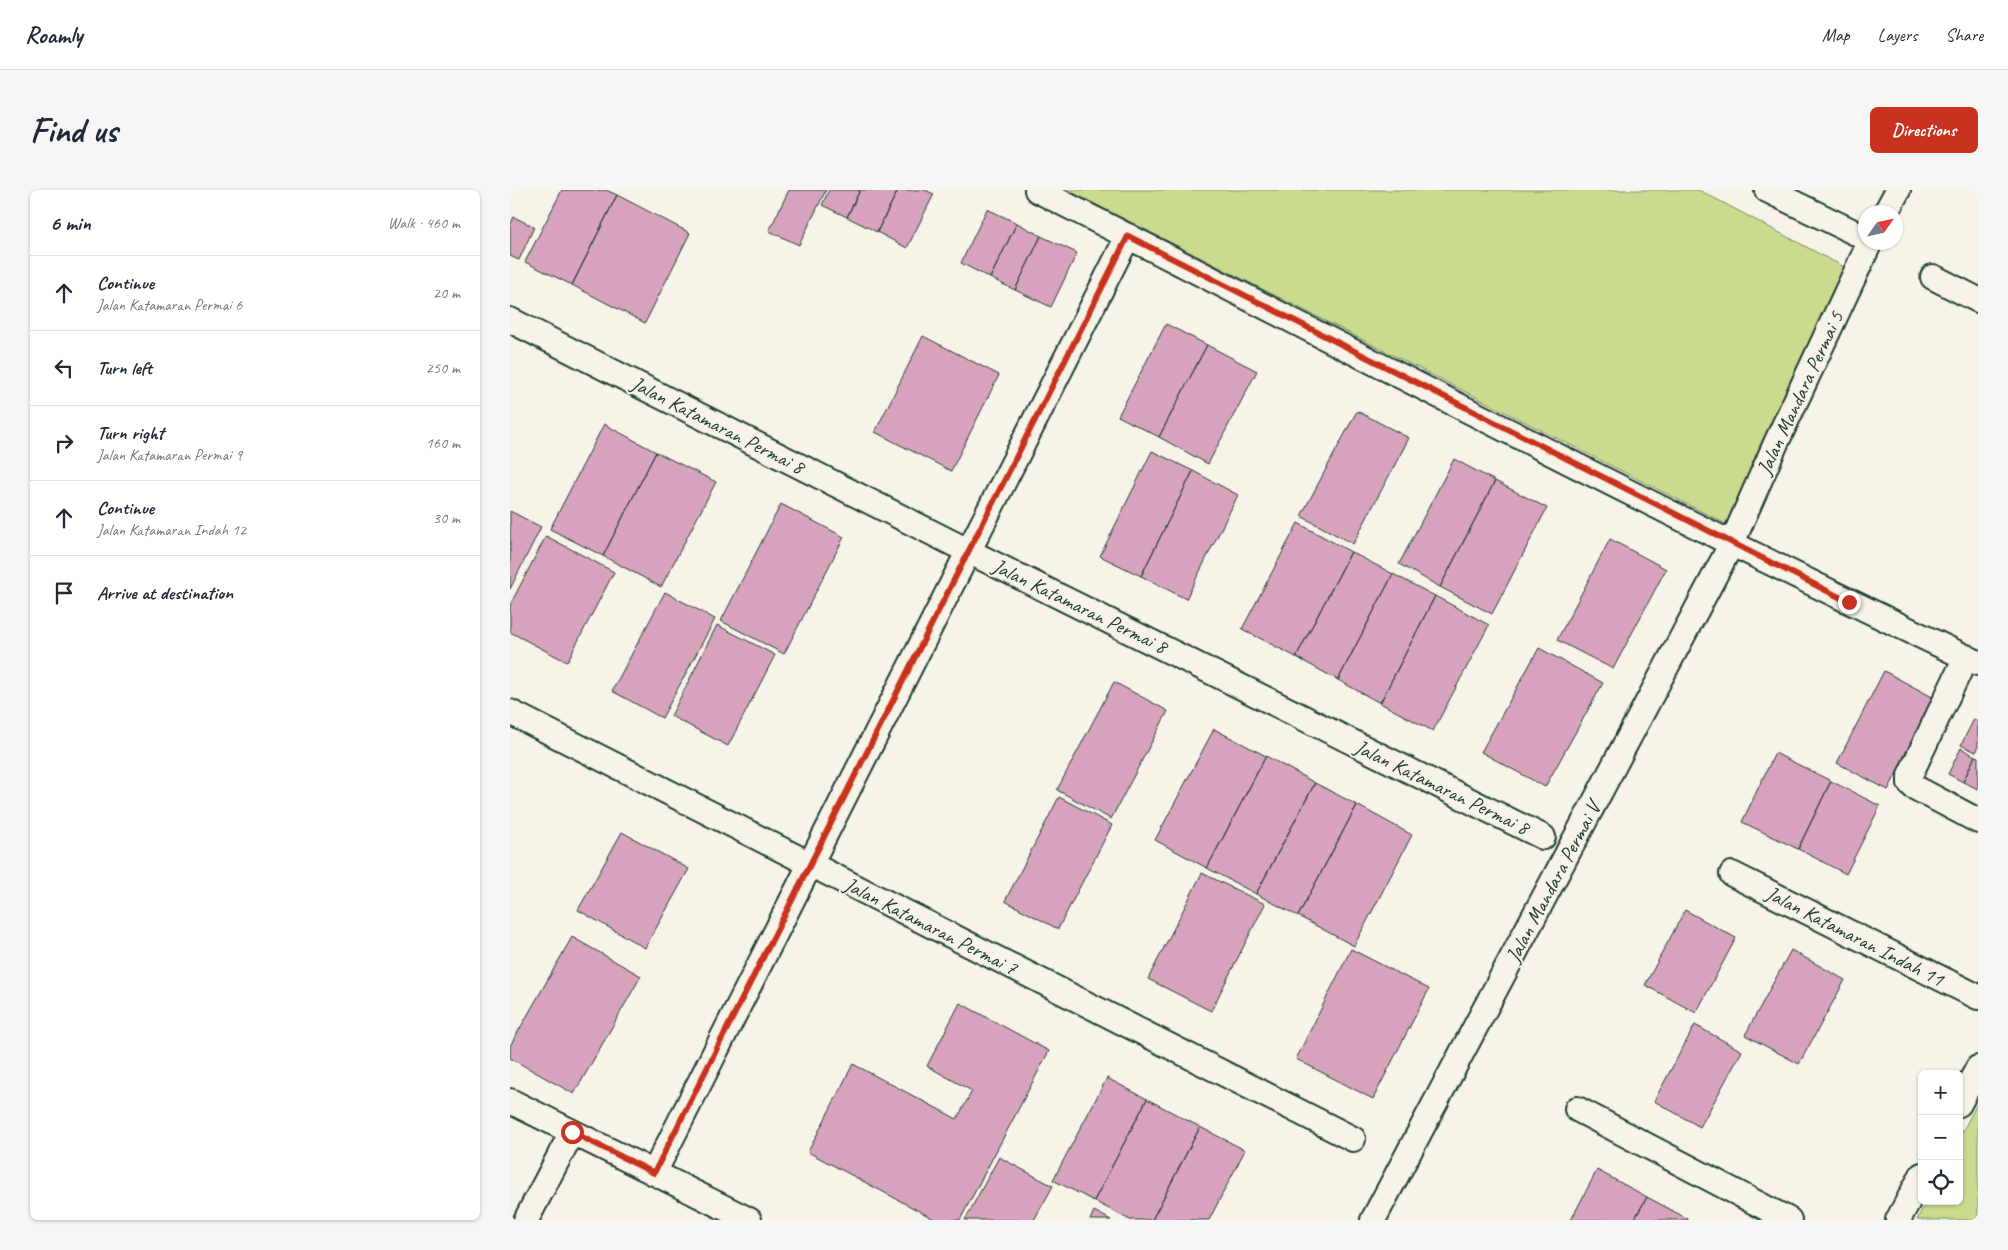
<!DOCTYPE html>
<html lang="en">
<head>
<meta charset="utf-8">
<style>
  :root { --surface:#fff; --page:#f6f6f7; --text:#1f2937; --muted:#747a83; --line:#e0e1e3; --accent:#c8321e }
  body { margin:0; font-family:Caveat,sans-serif; background:var(--page); color:var(--text) }
  .controls { position:absolute; right:15px; bottom:15px; display:grid; overflow:hidden; border-radius:8px; box-shadow:0 1px 4px #0004 }
  .controls button { width:45px; height:45px; display:grid; place-items:center; padding:0; border:0; border-bottom:1px solid var(--line); background:var(--surface); color:var(--text); font:25px sans-serif }
  .compass { position:absolute; left:1348px; top:15px; width:45px; height:45px; border-radius:50%; background:var(--surface); box-shadow:0 1px 4px #0004; rotate:56deg }
  .stop { position:absolute; width:15px; height:15px; margin:-11px; border:4px solid #c8321e; border-radius:50%; background:#fff }
  .stop.end { background:#c8321e; border-color:#fff; box-shadow:0 1px 5px #0008 }
  .list { margin:0; padding:0; list-style:none }
  h2 { display:flex; justify-content:space-between; align-items:center; height:65px; margin:0; padding:0 20px; font-size:21px }
  h2 small { font-size:16px; font-weight:400; color:var(--muted) }
  .list li { display:grid; grid-template-columns:32px 1fr auto; gap:15px; align-items:center; box-sizing:border-box; height:75px; padding:0 20px; border-top:1px solid var(--line) }
  .list b { display:block; font-size:19px; white-space:nowrap }
  .list p { margin:0; font-size:16px; white-space:nowrap; color:var(--muted) }
  .list em { font-size:16px; font-style:normal; color:var(--muted) }
  .icon { flex:none; width:28px; height:28px; fill:none; stroke:currentColor; stroke-width:2; stroke-linecap:round; stroke-linejoin:round }
  .map { position:relative; flex:none; width:1468px; height:1030px; overflow:hidden; border-radius:8px }
  header { display:flex; align-items:center; gap:30px; box-sizing:border-box; height:70px; padding:0 25px; background:var(--surface); border-bottom:1px solid var(--line) }
  header strong { font-size:24px }
  nav { display:flex; gap:28px; margin-inline-start:auto; font-size:18px }
  .intro { display:flex; align-items:center; justify-content:space-between; box-sizing:border-box; height:120px; padding:0 30px }
  h1 { margin:0; font-size:35px }
  .button { padding:12px 22px; border-radius:8px; background:var(--accent); color:#fff; font-size:18px; font-weight:700 }
  main { display:flex; gap:30px; padding:0 30px }
  aside { flex:1; background:var(--surface); border-radius:8px; box-shadow:0 1px 4px #0004 }
  .map>svg:first-child { display:block }
</style>
</head>
<body>
<header>
<strong>Roamly</strong>
<nav><a>Map</a><a>Layers</a><a>Share</a></nav>
</header>
<div class="intro"><h1>Find us</h1><a class="button">Directions</a></div>
<main>
<aside>
<h2>6 min<small>Walk · 460 m</small></h2>
<ul class="list">
<li><svg class="icon" aria-label="ahead" viewBox="0 0 24 24"><path d="M12 20V5M6 11l6-6 6 6"/></svg><div><b>Continue</b><p>Jalan Katamaran Permai 6</p></div><em>20 m</em></li>
<li><svg class="icon" aria-label="left" viewBox="0 0 24 24"><path d="M17 20v-9H6M10 6l-5 5 5 5"/></svg><div><b>Turn left</b></div><em>250 m</em></li>
<li><svg class="icon" aria-label="right" viewBox="0 0 24 24"><path d="M7 20v-9h11M14 6l5 5-5 5"/></svg><div><b>Turn right</b><p>Jalan Katamaran Permai 9</p></div><em>160 m</em></li>
<li><svg class="icon" aria-label="ahead" viewBox="0 0 24 24"><path d="M12 20V5M6 11l6-6 6 6"/></svg><div><b>Continue</b><p>Jalan Katamaran Indah 12</p></div><em>30 m</em></li>
<li><svg class="icon" aria-label="arrive" viewBox="0 0 24 24"><path d="M6 21V4h12l-3 4 3 4H6"/></svg><div><b>Arrive at destination</b></div></li>
</ul>
</aside>
<div class="map">
<svg width="1468" height="1030" viewBox="0 0 1468 1030">
  <rect width="100%" height="100%" fill="#f7f3e8"/>
  <filter id="ink" filterUnits="userSpaceOnUse"><feTurbulence type="fractalNoise" baseFrequency=".02" numOctaves="2"/><feDisplacementMap in="SourceGraphic" scale="10" xChannelSelector="R" yChannelSelector="G"/><feConvolveMatrix kernelMatrix="1 2 1 2 8 2 1 2 1" color-interpolation-filters="sRGB"/></filter>
  <g filter="url(#ink)">
    <path fill="#cada8e" stroke="#748c61" d="M 557,0 L 1189,0 L 1353,87 L 1226,339 Z
      M 1468,912 L 1468,1030 L 1407,1030 L 1416,1011 L 1449,1011 L 1449,948 Z"/>
    <path fill="#d7a3bd" stroke="#1f3d34" d="M 52,0 L 96,0 L 107,5 L 62,95 L 15,72 Z
      M 279,0 L 316,0 L 289,55 L 259,41 Z
      M 319,0 L 350,0 L 337,27 L 312,15 Z
      M 350,0 L 388,0 L 367,42 L 337,27 Z
      M 388,0 L 415,0 L 424,4 L 397,58 L 367,42 Z
      M 107,5 L 180,43 L 135,133 L 62,95 Z
      M 477,19 L 507,33 L 480,88 L 451,73 Z
      M 4,27 L 24,37 L 9,70 L 0,66 L 0,35 Z
      M 507,33 L 531,46 L 505,100 L 480,88 Z
      M 531,46 L 567,63 L 541,117 L 505,100 Z
      M 656,134 L 697,155 L 649,247 L 608,226 Z
      M 413,146 L 489,185 L 441,281 L 365,242 Z
      M 697,155 L 747,181 L 698,274 L 649,247 Z
      M 847,221 L 899,248 L 843,354 L 791,326 Z
      M 94,234 L 146,262 L 93,366 L 40,339 Z
      M 642,261 L 683,281 L 631,386 L 590,366 Z
      M 146,262 L 206,292 L 151,397 L 93,366 Z
      M 944,269 L 985,291 L 930,397 L 889,374 Z
      M 683,281 L 728,305 L 676,409 L 631,386 Z
      M 985,291 L 1037,318 L 982,424 L 930,397 Z
      M 271,314 L 334,347 L 274,464 L 211,431 Z
      M 0,321 L 31,337 L 0,399 Z
      M 788,333 L 841,362 L 786,467 L 732,439 Z
      M 36,346 L 104,382 L 57,472 L 0,442 L 0,415 Z
      M 1100,349 L 1156,379 L 1103,479 L 1047,450 Z
      M 841,362 L 883,384 L 828,490 L 786,467 Z
      M 883,384 L 925,406 L 870,513 L 828,490 Z
      M 155,402 L 205,429 L 152,528 L 102,501 Z
      M 925,406 L 979,435 L 923,541 L 870,513 Z
      M 207,435 L 265,465 L 218,556 L 161,526 Z
      M 1029,458 L 1093,493 L 1035,597 L 971,562 Z
      M 1374,481 L 1426,509 L 1378,600 L 1327,573 Z
      M 604,492 L 658,521 L 601,629 L 547,600 Z
      M 1464,529 L 1468,531 L 1468,558 L 1466,562 L 1451,555 Z
      M 704,539 L 756,566 L 697,678 L 645,650 Z
      M 1451,558 L 1465,566 L 1453,592 L 1438,584 Z
      M 1265,563 L 1321,591 L 1288,659 L 1232,632 Z
      M 756,566 L 805,593 L 746,704 L 697,678 Z
      M 1465,566 L 1468,567 L 1468,599 L 1453,592 Z
      M 1321,591 L 1370,616 L 1336,684 L 1288,659 Z
      M 805,593 L 847,615 L 788,726 L 746,704 Z
      M 549,607 L 602,635 L 548,739 L 495,711 Z
      M 847,615 L 902,645 L 844,756 L 788,726 Z
      M 112,642 L 179,679 L 135,758 L 68,720 Z
      M 692,683 L 755,714 L 701,821 L 638,789 Z
      M 1175,720 L 1226,748 L 1186,823 L 1135,795 Z
      M 62,747 L 131,786 L 64,904 L 0,868 L 0,856 Z
      M 841,759 L 919,799 L 863,909 L 786,869 Z
      M 1281,760 L 1335,790 L 1289,874 L 1235,845 Z
      M 450,813 L 539,861 L 450,1030 L 426,1030 L 298,962 L 343,874 L 447,929 L 462,901 L 417,876 Z
      M 1185,835 L 1232,861 L 1190,937 L 1144,911 Z
      M 597,888 L 637,909 L 584,1011 L 543,990 Z
      M 637,909 L 690,937 L 642,1030 L 620,1030 L 584,1011 Z
      M 690,937 L 735,960 L 699,1030 L 642,1030 Z
      M 489,967 L 543,996 L 524,1030 L 455,1030 Z
      M 1087,980 L 1137,1007 L 1124,1030 L 1061,1030 Z
      M 1137,1007 L 1178,1029 L 1178,1030 L 1124,1030 Z
      M 584,1021 L 601,1030 L 580,1030 Z"/>
    <g fill="none" stroke-linecap="round" stroke-linejoin="round">
      <defs>
        <path id="minor" d="M 527,0 C 840,159 1151,323 1468,473
          M 1257,0 L 1356,48
          M 1376,22 L 1388,0
          M 1423,87 L 1468,110
          M 0,130 L 460,362 L 1033,647
          M 1456,467 L 1400,585 L 1400,593 L 1404,597 L 1468,631
          M 0,522 L 843,949
          M 1222,684 L 1468,807
          M 0,911 L 239,1030
          M 1449,914 L 1468,878
          M 1067,919 L 1279,1030
          M 144,983 L 618,46
          M 16,1030 L 62,942
          M 863,1030 L 1222,353 L 1266,253 L 1360,52
          M 1388,1030 L 1412,985"/>
      </defs>
      <use href="#minor" stroke="#1f3d34" stroke-width="28"/>
      <use href="#minor" stroke="#f7f3e8" stroke-width="24"/>
    </g>
  </g>
  <g fill="none" stroke-linecap="round" stroke-linejoin="round" filter="url(#ink)">
    <path stroke="#c8321e" stroke-width="6" d="M 62,942 L 144,983 L 618,46 L 1339,412"/>
  </g>
  <g text-anchor="middle" stroke-width="4" stroke-linejoin="round" paint-order="stroke">
    <g font-size="21" fill="#1f3d34" stroke="#f7f3e8">
      <text transform="translate(1290 203) rotate(-65)" y="7">Jalan Mandara Permai 5</text>
      <text transform="translate(208 235) rotate(27)" y="7">Jalan Katamaran Permai 8</text>
      <text transform="translate(570 416) rotate(26)" y="7">Jalan Katamaran Permai 8</text>
      <text transform="translate(932 597) rotate(26)" y="7">Jalan Katamaran Permai 8</text>
      <text transform="translate(1043 692) rotate(-62)" y="7">Jalan Mandara Permai V</text>
      <text transform="translate(421 736) rotate(27)" y="7">Jalan Katamaran Permai 7</text>
      <text transform="translate(1345 746) rotate(27)" y="7">Jalan Katamaran Indah 11</text>
    </g>
  </g>
</svg>
<div class="controls">
<button>+</button>
<button>−</button>
<button><svg class="icon" aria-label="locate" viewBox="0 0 24 24"><circle cx="12" cy="12" r="6"/><path d="M12 2v4M12 18v4M2 12h4M18 12h4"/></svg></button>
</div>
<svg class="compass" viewBox="-18 -18 36 36"><path d="M0-13l5 13h-10z" fill="#e53935"/><path d="M0 13l5-13h-10z" fill="#747a83"/></svg>
<div class="stop" style="left:62px;top:942px"></div>
<div class="stop end" style="left:1339px;top:412px"></div>
</div>
</main>
</body>
</html>
